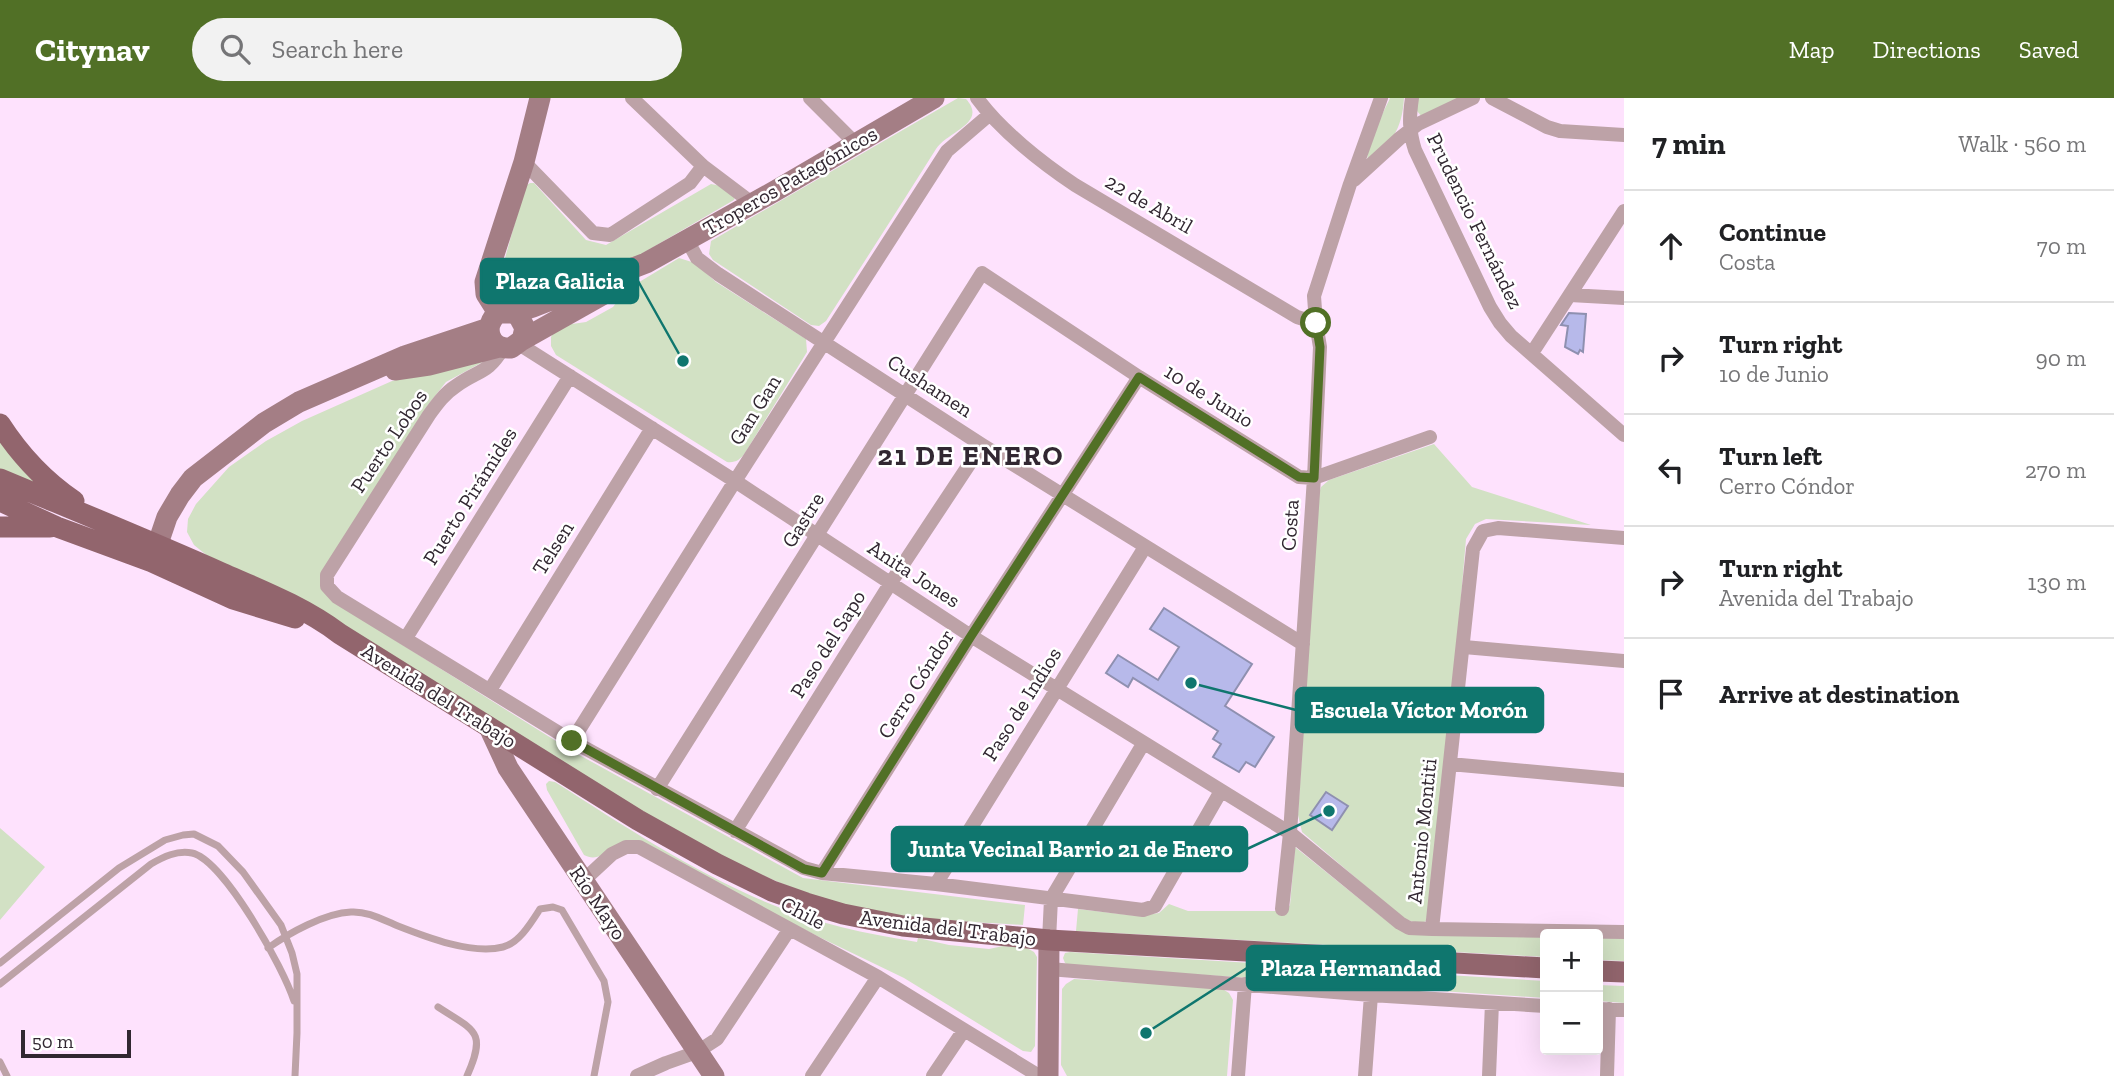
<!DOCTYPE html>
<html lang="en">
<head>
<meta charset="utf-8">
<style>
  :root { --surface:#fff; --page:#f2f2f2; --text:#202124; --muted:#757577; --line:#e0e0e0; --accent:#517026 }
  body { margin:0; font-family:"Zilla Slab",serif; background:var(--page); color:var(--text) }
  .controls { position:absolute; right:21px; bottom:21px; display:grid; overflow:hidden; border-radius:7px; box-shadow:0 7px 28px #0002 }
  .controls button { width:63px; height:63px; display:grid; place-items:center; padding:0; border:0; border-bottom:2px solid var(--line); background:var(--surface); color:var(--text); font:35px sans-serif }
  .scale { position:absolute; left:21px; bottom:18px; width:110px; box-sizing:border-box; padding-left:7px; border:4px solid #312731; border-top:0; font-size:19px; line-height:24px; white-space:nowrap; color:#312731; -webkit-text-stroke:5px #fff; paint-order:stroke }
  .stop { position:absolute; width:21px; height:21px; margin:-16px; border:5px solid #517026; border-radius:50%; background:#fff }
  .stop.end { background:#517026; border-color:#fff; box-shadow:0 2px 7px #0008 }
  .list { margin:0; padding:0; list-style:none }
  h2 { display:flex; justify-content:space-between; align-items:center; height:91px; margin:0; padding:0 28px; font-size:30px }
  h2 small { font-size:23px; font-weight:400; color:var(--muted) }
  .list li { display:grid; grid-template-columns:46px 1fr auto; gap:21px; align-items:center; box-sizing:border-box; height:112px; padding:0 28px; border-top:2px solid var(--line) }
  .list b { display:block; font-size:26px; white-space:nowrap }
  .list p { margin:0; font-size:23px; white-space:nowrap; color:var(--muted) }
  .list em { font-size:23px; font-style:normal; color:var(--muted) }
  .icon { flex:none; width:38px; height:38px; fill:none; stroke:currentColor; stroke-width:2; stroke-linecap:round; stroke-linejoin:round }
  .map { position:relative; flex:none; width:1624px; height:978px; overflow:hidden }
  header { display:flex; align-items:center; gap:42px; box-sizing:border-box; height:98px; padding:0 35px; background:var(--accent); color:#fff }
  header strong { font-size:33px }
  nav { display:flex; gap:38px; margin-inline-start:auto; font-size:24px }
  .search { width:490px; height:63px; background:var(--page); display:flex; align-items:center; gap:18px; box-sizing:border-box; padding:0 24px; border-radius:38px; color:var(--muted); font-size:26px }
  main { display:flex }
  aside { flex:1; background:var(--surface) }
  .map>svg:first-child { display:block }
</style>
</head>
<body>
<header>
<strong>Citynav</strong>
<div class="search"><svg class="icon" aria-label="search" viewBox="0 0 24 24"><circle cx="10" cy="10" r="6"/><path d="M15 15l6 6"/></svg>Search here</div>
<nav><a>Map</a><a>Directions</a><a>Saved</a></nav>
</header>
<main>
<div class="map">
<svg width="1624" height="978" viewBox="0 0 1624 978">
  <rect width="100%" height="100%" fill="#fee2fd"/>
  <path fill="#d2e1c4" d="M 958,0 L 966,1 C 988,25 948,33 936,51 C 900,108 863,166 826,223 L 819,228 L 811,227 L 713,162 L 709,156 L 711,143 Z
    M 1390,0 L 1404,0 C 1402,33 1391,44 1368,67 C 1364,48 1382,18 1390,0 Z
    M 1415,0 L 1461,0 L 1423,20 L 1417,13 Z
    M 530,85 L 534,85 L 586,142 L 606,147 L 711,86 L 721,88 L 735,99 L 734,102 L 619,169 C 603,176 591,175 575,179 C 557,184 542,198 526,207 L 502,205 L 497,189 L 525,88 Z
    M 679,160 L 695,165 L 716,184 L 806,241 L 807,254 L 745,355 C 740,362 735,365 727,364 L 556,257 L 551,248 L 551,239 L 555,232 L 565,227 L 586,224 L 613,209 L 626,192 Z
    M 480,260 L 484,263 L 481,265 L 446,284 L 428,307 L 325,471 L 331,502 L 572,653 L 803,780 L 1025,807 L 1023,827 C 961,823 893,822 833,804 C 780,788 731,763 682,737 L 210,460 L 194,447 L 187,434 L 188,421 L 196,406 L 229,369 L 266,343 L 302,323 L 392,283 Z
    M 0,337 L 37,387 L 0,373 Z
    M 1434,346 L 1472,389 L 1591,427 L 1486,421 L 1475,426 L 1466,441 L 1456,558 L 1428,814 L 1426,823 L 1420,826 L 1404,821 L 1302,734 L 1298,717 L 1318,399 L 1321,389 L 1329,382 Z
    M 549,683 L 555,684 C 624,728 692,773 768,805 C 814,825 867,836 917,844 L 918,840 L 949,847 L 989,851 L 1003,848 L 1027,850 L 1034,854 L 1037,859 L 1035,948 L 1031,954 L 1023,953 L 904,880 L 817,838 L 631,742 C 613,743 602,767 584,757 L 547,692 L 546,686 Z
    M 0,730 L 45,769 L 0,822 Z
    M 1295,749 L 1382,819 L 1402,832 L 1545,839 L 1545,859 L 1076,833 L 1078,811 L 1138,818 L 1159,815 L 1169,806 L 1188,813 L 1286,813 L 1290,807 Z
    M 1598,840 L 1624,840 L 1624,863 L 1598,862 Z
    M 1070,854 L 1545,883 L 1545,900 L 1070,868 L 1065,865 L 1063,860 L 1065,855 Z
    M 1074,881 L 1221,890 L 1229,895 L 1233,902 L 1227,978 L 1067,978 L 1061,967 L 1062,891 L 1066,886 Z
    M 1598,887 L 1624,888 L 1624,905 L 1598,903 Z"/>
  <path fill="#b7b9ea" stroke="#8f90b0" stroke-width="2" d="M 1569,215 L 1586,216 L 1583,254 L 1580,252 L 1578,256 L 1565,249 L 1568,228 L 1561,227 Z
    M 1164,510 L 1252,566 L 1225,608 L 1274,639 L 1255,669 L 1246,664 L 1239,674 L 1213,659 L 1221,646 L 1213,641 L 1218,633 L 1133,580 L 1128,589 L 1106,575 L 1118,557 L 1158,582 L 1179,549 L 1150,531 Z
    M 1326,694 L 1348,708 L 1332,732 L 1310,717 Z"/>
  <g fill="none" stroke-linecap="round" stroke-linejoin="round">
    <path stroke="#bda2a7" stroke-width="7" d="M 268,850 C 289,835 325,815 351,814 C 368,813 383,822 398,828 C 426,839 472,857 503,849 C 519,845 531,825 540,811 L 553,809 L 562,812 L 604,883 L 608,904 L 594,978
      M 0,865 L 119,770 L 165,742 L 183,737 L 194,736 L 218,748 L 243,774 L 281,827 L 292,855 L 297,876 L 297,935 L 295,978
      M 0,886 L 151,766 C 163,759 177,752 192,755 C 224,762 284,871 294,903
      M 438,909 C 475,933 487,933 467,978
      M 0,964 L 7,978"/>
    <path stroke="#bda2a7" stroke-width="14" d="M 632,0 L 703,68 L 752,105
      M 810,0 L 856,46
      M 977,0 C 1000,32 1042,65 1075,87 L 1297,219 L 1316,225
      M 1412,0 C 1409,20 1409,33 1415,52 L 1490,209 L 1500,225 L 1511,238 L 1624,337
      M 1492,0 L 1547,29 L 1560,33 L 1624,37
      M 524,64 L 593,135 L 610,137 L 690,85 L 703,68
      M 1354,82 L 1400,40 L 1418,26 L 1473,0
      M 687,142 L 697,160 L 718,176 L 982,347 L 1303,546
      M 1570,197 L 1624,200
      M 519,246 L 735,383 L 971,538 L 1290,735 L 1400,825 L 1409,830 L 1432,831 L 1624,834
      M 503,250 C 488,276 478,272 456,288 C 445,295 437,306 429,317 L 327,477 L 327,488 L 337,499 L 572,643 L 804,770 L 822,775 L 936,786 L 1143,812 L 1155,808 L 1221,693
      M 1532,255 L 1624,113
      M 406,540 L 570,278
      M 1464,549 L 1624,563
      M 490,592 L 652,330
      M 572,643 L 735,383 L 947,53 L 989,17
      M 1450,666 L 1624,682
      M 657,691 L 982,175 L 1139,279 L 1299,379 L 1314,380 L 1430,339
      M 735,733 L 890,486 L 982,347
      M 822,775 L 971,538 L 1139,279
      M 584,782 L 612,756 L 626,749 L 639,749 L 878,879 L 1039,978
      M 936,786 L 1145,449
      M 1282,811 L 1290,735 L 1314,380 L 1320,249 L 1316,225 L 1314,198 L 1350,86 L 1381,0
      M 1432,831 L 1473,451 L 1483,433 L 1498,430 L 1624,440
      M 1049,842 L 1051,801 L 1143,646
      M 1049,871 L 1371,897 L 1545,908
      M 1598,911 L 1624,912
      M 637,978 L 666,965 L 697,954 L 717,941 L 789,832
      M 812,978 L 878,879
      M 933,978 L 964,932
      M 1238,978 L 1245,886
      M 1365,978 L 1371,897
      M 1489,978 L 1492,905
      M 1607,978 L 1609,911"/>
    <path stroke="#a47e85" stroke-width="21" d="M 498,215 L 486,196 L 485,184 L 524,64 L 540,0
      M 514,215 L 519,219 L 525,230 L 522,242 L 511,250 C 489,252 482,228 498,215 L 514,215 L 533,209 L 646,165 L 775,93 L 934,0
      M 522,242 L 618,188
      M 395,272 L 429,267 L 499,249
      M 152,463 L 167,419 L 180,397 L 193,380 L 264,325 L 299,304 L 405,258 L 489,230
      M 489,629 L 508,670 L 714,978
      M 1048,978 L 1049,842"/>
    <path stroke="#92656d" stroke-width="21" d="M 0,326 C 20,357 43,382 74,403
      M 0,381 C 74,412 148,442 222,475 C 263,493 304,509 340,536 L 638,722 L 717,766 L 772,793 L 806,805 L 843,816 L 903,828 L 1049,842 L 1545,870
      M 0,403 L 57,429 L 152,464 L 233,501 L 295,520
      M 0,429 L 50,429
      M 1598,873 L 1624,874"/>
  </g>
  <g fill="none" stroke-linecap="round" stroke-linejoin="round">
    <path stroke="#517026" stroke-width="9" d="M 572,643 L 804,771 L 822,775 L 971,538 L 1139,279 L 1299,379 L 1314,380 L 1320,249 L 1316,225"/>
  </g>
  <g text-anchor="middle" stroke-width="5" stroke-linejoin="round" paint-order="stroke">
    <g font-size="21" fill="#312731" stroke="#fff">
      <text transform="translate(790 83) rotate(-30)" y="7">Troperos Patagónicos</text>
      <text transform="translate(1149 106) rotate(30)" y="7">22 de Abril</text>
      <text transform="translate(1475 123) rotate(64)" y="7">Prudencio Fernández</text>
      <text transform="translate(930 288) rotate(33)" y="7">Cushamen</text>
      <text transform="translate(1209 298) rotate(32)" y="7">10 de Junio</text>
      <text transform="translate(755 312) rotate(-58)" y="7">Gan Gan</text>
      <text transform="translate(389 343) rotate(-56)" y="7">Puerto Lobos</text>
      <text transform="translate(470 398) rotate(-58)" y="7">Puerto Pirámides</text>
      <text transform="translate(803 422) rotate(-58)" y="7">Gastre</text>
      <text transform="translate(1290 427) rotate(-86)" y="7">Costa</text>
      <text transform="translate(553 450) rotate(-58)" y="7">Telsen</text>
      <text transform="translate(914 476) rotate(33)" y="7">Anita Jones</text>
      <text transform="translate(828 546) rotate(-58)" y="7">Paso del Sapo</text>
      <text transform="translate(916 586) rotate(-58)" y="7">Cerro Cóndor</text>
      <text transform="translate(439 598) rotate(32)" y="7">Avenida del Trabajo</text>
      <text transform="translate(1022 606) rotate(-58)" y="7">Paso de Indios</text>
      <text transform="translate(1422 733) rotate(-84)" y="7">Antonio Montiti</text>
      <text transform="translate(598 805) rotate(56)" y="7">Río Mayo</text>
      <text transform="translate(803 815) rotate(28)" y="7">Chile</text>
      <text transform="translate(948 830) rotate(7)" y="7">Avenida del Trabajo</text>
    </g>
    <g font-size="28" font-weight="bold" letter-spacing="2" fill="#312731" stroke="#fff">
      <text x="971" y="367">21 DE ENERO</text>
    </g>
  </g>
  <path fill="none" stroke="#0f766e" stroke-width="2.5" d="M683 263L638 183M1191 585L1296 612M1329 713L1247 751M1146 935L1247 870"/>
  <g fill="#0f766e" stroke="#fff" stroke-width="2.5">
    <circle cx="683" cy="263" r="7"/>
    <circle cx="1191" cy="585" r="7"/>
    <circle cx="1329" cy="713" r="7"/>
    <circle cx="1146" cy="935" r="7"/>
  </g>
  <g fill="#0f766e" stroke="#0f766e" stroke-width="2.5">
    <rect x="481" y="161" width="157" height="44" rx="7"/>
    <rect x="1296" y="590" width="247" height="44" rx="7"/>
    <rect x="892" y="729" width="355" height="44" rx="7"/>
    <rect x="1247" y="848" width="208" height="44" rx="7"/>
  </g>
  <g font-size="23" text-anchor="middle" font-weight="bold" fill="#fff">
    <text x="560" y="191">Plaza Galicia</text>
    <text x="1419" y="620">Escuela Víctor Morón</text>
    <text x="1070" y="759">Junta Vecinal Barrio 21 de Enero</text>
    <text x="1351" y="878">Plaza Hermandad</text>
  </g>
</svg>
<div class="controls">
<button>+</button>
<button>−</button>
</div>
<div class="scale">50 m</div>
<div class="stop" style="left:1316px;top:225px"></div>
<div class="stop end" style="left:572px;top:643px"></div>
</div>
<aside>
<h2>7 min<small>Walk · 560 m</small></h2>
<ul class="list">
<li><svg class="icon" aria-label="ahead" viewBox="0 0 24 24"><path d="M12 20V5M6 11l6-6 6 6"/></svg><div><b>Continue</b><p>Costa</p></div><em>70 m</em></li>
<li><svg class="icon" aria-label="right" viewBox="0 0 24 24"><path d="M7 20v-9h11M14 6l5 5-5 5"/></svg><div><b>Turn right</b><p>10 de Junio</p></div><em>90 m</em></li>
<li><svg class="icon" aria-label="left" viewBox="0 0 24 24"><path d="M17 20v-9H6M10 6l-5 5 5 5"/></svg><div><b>Turn left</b><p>Cerro Cóndor</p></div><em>270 m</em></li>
<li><svg class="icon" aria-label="right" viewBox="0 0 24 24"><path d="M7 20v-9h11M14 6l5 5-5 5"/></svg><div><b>Turn right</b><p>Avenida del Trabajo</p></div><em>130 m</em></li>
<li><svg class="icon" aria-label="arrive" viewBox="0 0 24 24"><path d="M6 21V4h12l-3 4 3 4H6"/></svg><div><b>Arrive at destination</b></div></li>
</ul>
</aside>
</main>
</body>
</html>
